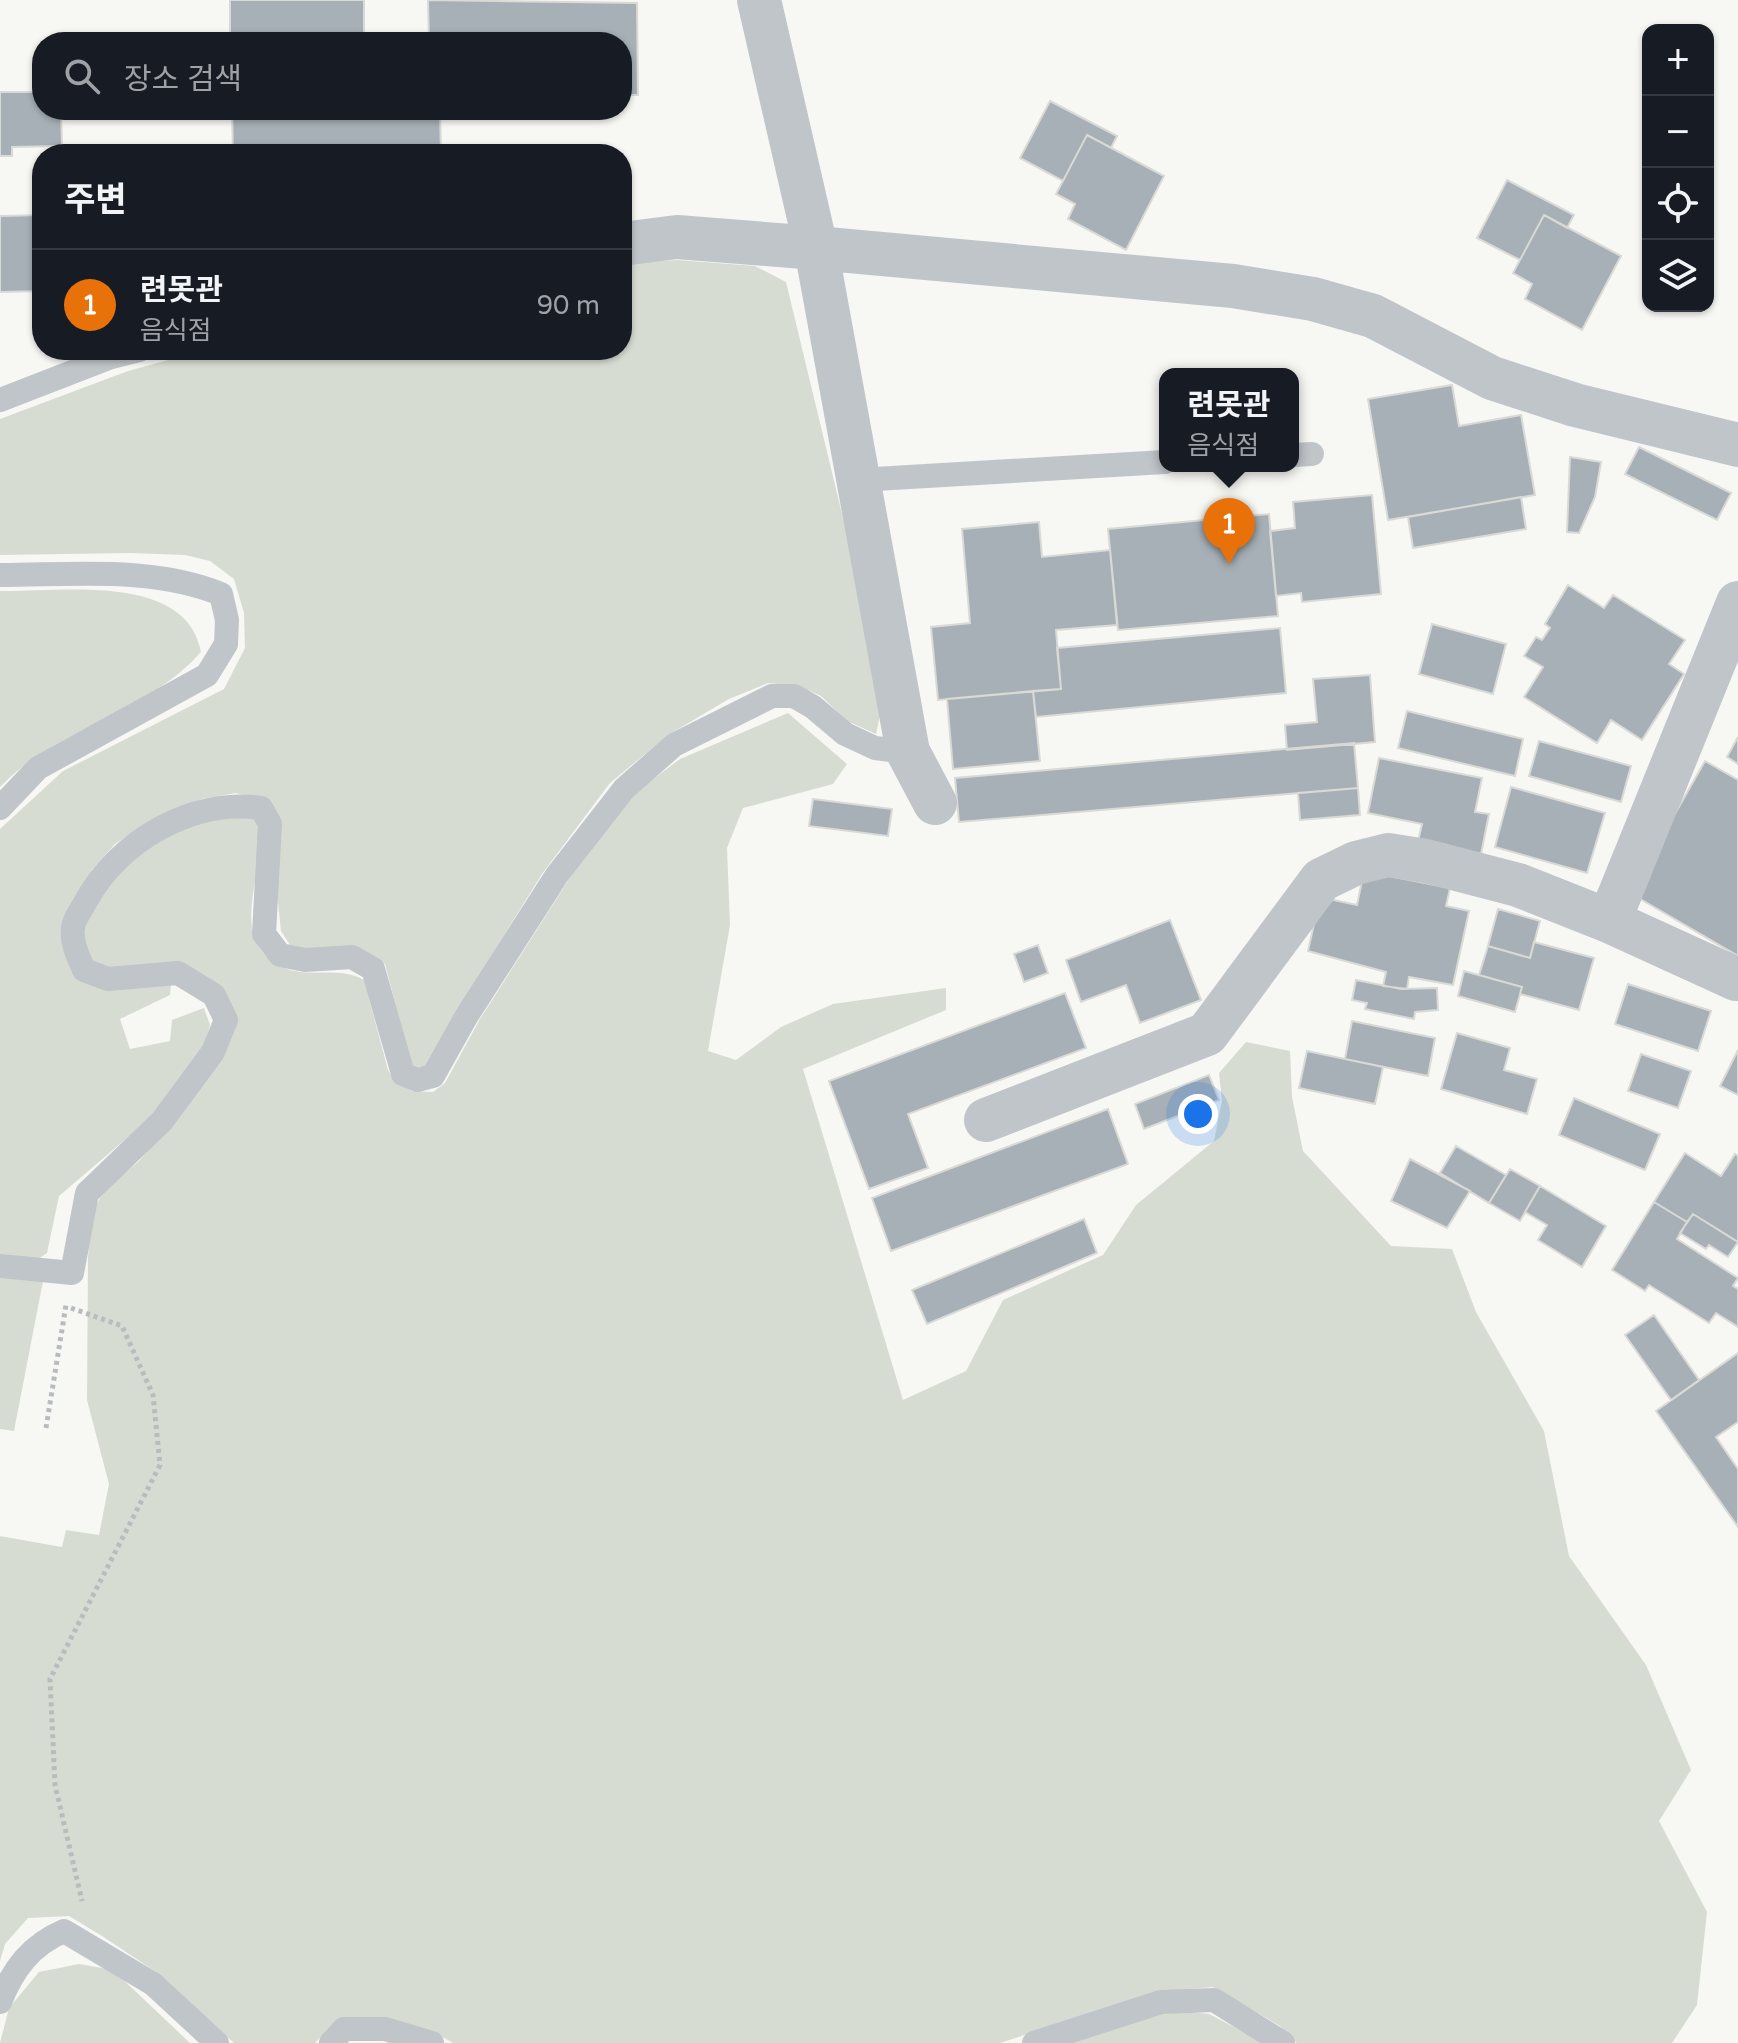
<!DOCTYPE html>
<html lang="ko">
<head>
<meta charset="utf-8">
<style>
  :root { --surface:#171b24; --page:#20242c; --text:#f1f3f6; --muted:#9ea1a6; --line:#363941; --accent:#7c3aed }
  body { margin:0; font-family:"Varela Round","Noto Sans KR",sans-serif; background:var(--page); color:var(--text) }
  .controls { position:absolute; right:24px; top:24px; display:grid; overflow:hidden; border-radius:16px; box-shadow:0 2px 6px #0004 }
  .controls button { width:72px; height:72px; display:grid; place-items:center; padding:0; border:0; border-bottom:2px solid var(--line); background:var(--surface); color:var(--text); font:40px sans-serif }
  .you { position:absolute; left:1198px; top:1114px; width:28px; height:28px; margin:-20px; border:6px solid #fff; border-radius:50%; background:#1a73e8; box-shadow:0 0 0 12px #1a73e833 }
  .badge { display:grid; place-items:center; width:52px; height:52px; border-radius:50%; background:var(--accent); color:#fff; font-size:26px; font-weight:700 }
  .pin { position:absolute; translate:-50% -66px; filter:drop-shadow(0 2px 4px #0008) }
  .pin::after { content:''; position:absolute; top:42px; width:28px; height:24px; background:inherit; clip-path:polygon(0 0,100% 0,50% 100%) }
  .popup { position:absolute; left:1159px; top:368px; width:140px; height:104px; box-sizing:border-box; display:grid; place-content:center; border-radius:16px; background:var(--surface); filter:drop-shadow(0 2px 6px #0005); font-size:26px; white-space:nowrap; color:var(--muted) }
  .popup b { font-size:30px; color:var(--text) }
  .popup::after { content:''; position:absolute; left:50%; top:100%; margin-left:-16px; border:16px solid transparent; border-top-color:var(--surface) }
  .list { margin:0; padding:0; list-style:none }
  h2 { display:flex; justify-content:space-between; align-items:center; height:104px; margin:0; padding:0 32px; font-size:34px }
  h2 small { font-size:26px; font-weight:400; color:var(--muted) }
  .list li { display:grid; grid-template-columns:52px 1fr auto; gap:24px; align-items:center; box-sizing:border-box; height:112px; padding:0 32px; border-top:2px solid var(--line) }
  .list b { display:block; font-size:30px; white-space:nowrap }
  .list p { margin:0; font-size:26px; white-space:nowrap; color:var(--muted) }
  .list em { font-size:26px; font-style:normal; color:var(--muted) }
  .icon { flex:none; width:44px; height:44px; fill:none; stroke:currentColor; stroke-width:2; stroke-linecap:round; stroke-linejoin:round }
  .map { position:relative; flex:none; width:1738px; height:2043px; overflow:hidden }
  .search { position:absolute; background:var(--surface); box-shadow:0 2px 6px #0004; left:32px; top:32px; width:600px; height:88px; display:flex; align-items:center; gap:20px; box-sizing:border-box; padding:0 28px; border-radius:32px; color:var(--muted); font-size:30px }
  .panel { position:absolute; background:var(--surface); box-shadow:0 2px 6px #0004; left:32px; top:144px; width:600px; height:216px; border-radius:32px }
  .map>svg:first-child { display:block }
</style>
</head>
<body>
<div class="map">
<svg width="1738" height="2043" viewBox="0 0 1738 2043">
  <rect width="100%" height="100%" fill="#f7f7f4"/>
  <path fill="#d7dcd3" d="M 678,260 L 755,266 L 786,282 L 885,692 L 876,734 L 847,721 L 821,696 L 799,686 L 768,683 L 729,699 L 668,735 L 610,783 L 542,874 L 455,1014 L 428,1065 L 422,1068 L 411,1064 L 385,964 L 355,946 L 309,950 L 290,945 L 281,931 L 267,801 L 236,793 L 202,799 L 141,827 L 115,844 L 92,870 L 65,925 L 75,971 L 171,984 L 170,995 L 120,1019 L 130,1049 L 170,1041 L 172,1020 L 204,1008 L 210,1025 L 204,1050 L 154,1115 L 59,1196 L 47,1253 L 38,1259 L 0,1254 L 0,829 L 63,771 L 224,689 L 245,648 L 244,613 L 234,579 L 210,561 L 185,555 L 131,553 L 0,555 L 0,419 L 128,371 L 205,350 L 622,350 L 622,263 Z
    M 0,591 C 62,592 186,572 201,652 C 147,714 56,728 0,787 Z
    M 788,713 L 847,764 L 833,784 L 743,808 L 727,848 L 730,925 L 708,1051 L 736,1060 L 781,1027 L 833,1004 L 946,988 L 946,1010 L 803,1069 L 903,1400 L 966,1371 L 1003,1300 L 1103,1255 L 1136,1205 L 1214,1141 L 1222,1101 L 1219,1073 L 1246,1042 L 1290,1051 L 1292,1097 L 1303,1151 L 1391,1246 L 1452,1249 L 1476,1312 L 1544,1431 L 1569,1556 L 1646,1665 L 1691,1770 L 1659,1821 L 1707,1912 L 1697,2005 L 1672,2043 L 1297,2043 L 1280,2026 L 1213,1987 L 1159,1992 L 1000,2043 L 453,2043 C 415,2020 381,2018 337,2020 L 315,2043 L 234,2043 L 156,1972 L 102,1936 L 69,1916 L 28,1918 L 5,1944 L 0,1961 L 0,1536 L 62,1547 L 66,1530 L 99,1535 L 109,1484 L 87,1400 L 88,1256 L 93,1213 L 103,1191 L 138,1162 L 177,1118 L 236,1019 L 173,964 C 151,965 113,974 94,962 C 68,946 97,891 113,876 C 137,855 181,822 212,815 C 224,812 242,817 255,818 C 274,864 221,935 280,966 C 306,980 338,965 364,980 L 388,1070 L 395,1082 L 412,1091 L 433,1092 L 445,1083 L 480,1019 L 573,873 L 632,795 L 680,759 Z
    M 0,1277 L 43,1281 L 14,1431 L 0,1429 Z
    M 79,1964 L 113,1970 L 190,2043 L 0,2043 L 9,2008 L 39,1972 Z
    M 1167,2009 L 1209,2014 L 1265,2043 L 1065,2043 Z"/>
  <path fill="#a7b0b6" stroke="#d9d9d6" stroke-width="2" d="M 230,0 L 364,0 L 364,42 L 230,42 Z
    M 428,0 L 637,3 L 638,95 L 622,95 L 622,42 L 429,42 Z
    M 0,92 L 42,92 L 42,110 L 61,110 L 62,146 L 12,147 L 12,156 L 0,156 Z
    M 1050,101 L 1117,136 L 1111,148 L 1087,135 L 1063,181 L 1020,158 Z
    M 232,110 L 440,110 L 441,154 L 233,154 Z
    M 1087,135 L 1164,176 L 1126,250 L 1068,219 L 1075,204 L 1056,194 Z
    M 1507,180 L 1574,215 L 1567,228 L 1544,215 L 1520,260 L 1477,238 Z
    M 42,215 L 42,291 L 0,292 L 0,216 Z
    M 1544,215 L 1621,256 L 1582,330 L 1525,299 L 1532,284 L 1513,273 Z
    M 1452,385 L 1459,426 L 1521,415 L 1535,495 L 1388,520 L 1368,399 Z
    M 1639,447 L 1731,493 L 1717,520 L 1625,474 Z
    M 1570,457 L 1601,462 L 1595,497 L 1579,533 L 1567,532 Z
    M 1372,495 L 1381,594 L 1302,602 L 1301,593 L 1276,596 L 1270,531 L 1295,528 L 1293,502 Z
    M 1521,497 L 1526,529 L 1413,548 L 1408,517 Z
    M 1269,514 L 1278,616 L 1118,630 L 1108,529 Z
    M 1039,522 L 1042,557 L 1110,550 L 1117,625 L 1056,630 L 1061,689 L 938,700 L 931,627 L 970,623 L 962,529 Z
    M 1568,585 L 1604,608 L 1613,595 L 1685,640 L 1669,664 L 1684,674 L 1642,740 L 1611,720 L 1597,743 L 1524,697 L 1543,667 L 1524,656 L 1536,637 L 1542,640 L 1550,628 L 1545,624 Z
    M 1432,624 L 1506,644 L 1493,694 L 1419,674 Z
    M 1280,628 L 1286,693 L 1036,717 L 1033,691 L 1061,689 L 1057,648 Z
    M 1370,675 L 1375,742 L 1287,750 L 1285,725 L 1317,722 L 1313,679 Z
    M 1033,691 L 1040,761 L 953,769 L 947,699 Z
    M 1407,711 L 1523,739 L 1515,776 L 1398,748 Z
    M 1738,737 L 1738,764 L 1727,757 Z
    M 1539,741 L 1631,766 L 1621,802 L 1529,776 Z
    M 1354,743 L 1358,788 L 959,822 L 955,778 Z
    M 1379,758 L 1482,778 L 1475,812 L 1489,814 L 1481,854 L 1418,842 L 1422,824 L 1368,813 Z
    M 1705,761 L 1738,780 L 1738,956 L 1630,893 Z
    M 1511,787 L 1605,813 L 1587,873 L 1495,847 Z
    M 1358,788 L 1360,815 L 1300,820 L 1298,793 Z
    M 813,799 L 892,809 L 888,836 L 809,826 Z
    M 1364,871 L 1450,888 L 1446,906 L 1469,911 L 1453,985 L 1409,977 L 1407,989 L 1383,986 L 1386,972 L 1308,951 L 1320,897 L 1357,905 Z
    M 1498,909 L 1540,921 L 1530,958 L 1488,946 Z
    M 1170,920 L 1201,1000 L 1140,1023 L 1126,985 L 1081,1002 L 1066,960 Z
    M 1534,942 L 1594,958 L 1579,1010 L 1520,994 L 1522,987 L 1479,975 L 1488,946 L 1530,958 Z
    M 1038,945 L 1048,973 L 1024,982 L 1014,954 Z
    M 1464,971 L 1522,987 L 1515,1012 L 1458,996 Z
    M 1356,980 L 1401,989 L 1437,988 L 1438,1010 L 1415,1012 L 1414,1019 L 1365,1009 L 1367,1003 L 1352,1000 Z
    M 1628,984 L 1711,1011 L 1698,1051 L 1615,1024 Z
    M 1065,993 L 1086,1048 L 908,1114 L 928,1168 L 869,1189 L 829,1081 Z
    M 1352,1021 L 1435,1038 L 1428,1076 L 1345,1059 Z
    M 1457,1033 L 1510,1048 L 1504,1070 L 1537,1079 L 1527,1114 L 1441,1089 Z
    M 1738,1050 L 1738,1095 L 1720,1086 Z
    M 1307,1051 L 1383,1067 L 1375,1104 L 1299,1088 Z
    M 1641,1054 L 1691,1071 L 1678,1108 L 1628,1091 Z
    M 1209,1075 L 1219,1100 L 1144,1129 L 1135,1104 Z
    M 1574,1098 L 1660,1134 L 1645,1170 L 1559,1135 Z
    M 1108,1109 L 1128,1164 L 891,1251 L 872,1198 Z
    M 1456,1146 L 1506,1175 L 1489,1203 L 1440,1173 Z
    M 1685,1153 L 1721,1176 L 1735,1154 L 1738,1156 L 1738,1242 L 1693,1214 L 1687,1222 L 1654,1202 Z
    M 1410,1159 L 1470,1191 L 1447,1228 L 1391,1201 Z
    M 1510,1169 L 1540,1186 L 1520,1221 L 1489,1203 Z
    M 1540,1186 L 1606,1226 L 1582,1267 L 1538,1240 L 1547,1225 L 1525,1212 Z
    M 1654,1202 L 1687,1222 L 1677,1239 L 1738,1278 L 1733,1286 L 1738,1289 L 1738,1327 L 1716,1313 L 1709,1323 L 1649,1285 L 1645,1291 L 1612,1270 Z
    M 1693,1214 L 1738,1242 L 1728,1257 L 1709,1245 L 1706,1249 L 1680,1233 Z
    M 1084,1219 L 1097,1253 L 927,1324 L 912,1290 Z
    M 1654,1315 L 1699,1380 L 1671,1400 L 1625,1335 Z
    M 1738,1353 L 1738,1422 L 1716,1437 L 1738,1469 L 1738,1527 L 1656,1411 Z"/>
  <g fill="none" stroke-linecap="round" stroke-linejoin="round">
    <path stroke="#b8bcbf" stroke-width="5" stroke-dasharray="4 4" stroke-linecap="butt" d="M 71,1308 L 122,1326 L 153,1395 L 160,1465 L 50,1679 L 55,1785 L 82,1901
      M 46,1428 L 66,1305"/>
    <path stroke="#c0c5c9" stroke-width="24" d="M 0,400 L 111,357 L 139,350
      M 1293,455 L 1312,454
      M 858,480 L 1165,462
      M 0,575 C 73,575 152,566 221,594 L 227,620 L 226,644 L 207,675 L 38,768 L 0,808
      M 0,1266 L 72,1273 L 87,1193 L 162,1121 L 213,1052 L 226,1020 L 214,995 L 178,973 L 108,979 L 84,970 C 79,958 71,943 73,929 C 73,920 82,909 86,901 C 119,841 192,798 261,808 L 270,824 L 264,934 L 280,955 L 305,960 L 352,957 L 373,969 L 403,1074 L 418,1080 L 433,1076 L 466,1017 L 557,875 L 624,789 L 674,745 L 772,696 L 794,696 L 813,707 L 845,734 L 875,748 L 908,752
      M 0,2002 C 13,1969 31,1945 64,1931 L 153,1984 L 217,2043
      M 331,2043 L 344,2029 L 385,2029 L 432,2043
      M 1034,2043 L 1161,2002 L 1214,2000 L 1283,2043"/>
    <path stroke="#c0c5c9" stroke-width="44" d="M 759,0 L 816,248 L 908,752 L 935,803
      M 622,244 L 677,237 L 816,248 L 1233,286 L 1313,299 L 1373,316 L 1492,378 L 1575,405 L 1738,445
      M 1609,921 L 1738,603
      M 986,1120 L 1207,1034 L 1321,880 L 1356,863 L 1388,855 L 1426,861 L 1518,885 L 1609,921 L 1736,979"/>
  </g>
</svg>
<div class="controls">
<button>+</button>
<button>−</button>
<button><svg class="icon" aria-label="locate" viewBox="0 0 24 24"><circle cx="12" cy="12" r="6"/><path d="M12 2v4M12 18v4M2 12h4M18 12h4"/></svg></button>
<button><svg class="icon" aria-label="layers" viewBox="0 0 24 24"><path d="M12 4l9 5-9 5-9-5zM3 14l9 5 9-5"/></svg></button>
</div>
<div class="you"></div>
<div class="pin badge" style="left:1229px;top:564px;background:#e8710a">1</div>
<div class="popup"><b>련못관</b>음식점</div>
<div class="search"><svg class="icon" aria-label="search" viewBox="0 0 24 24"><circle cx="10" cy="10" r="6"/><path d="M15 15l6 6"/></svg>장소 검색</div>
<section class="panel">
<h2>주변<small></small></h2>
<ul class="list">
<li><span class="badge" style="background:#e8710a">1</span><div><b>련못관</b><p>음식점</p></div><em>90 m</em></li>
</ul>
</section>
</div>
</body>
</html>
